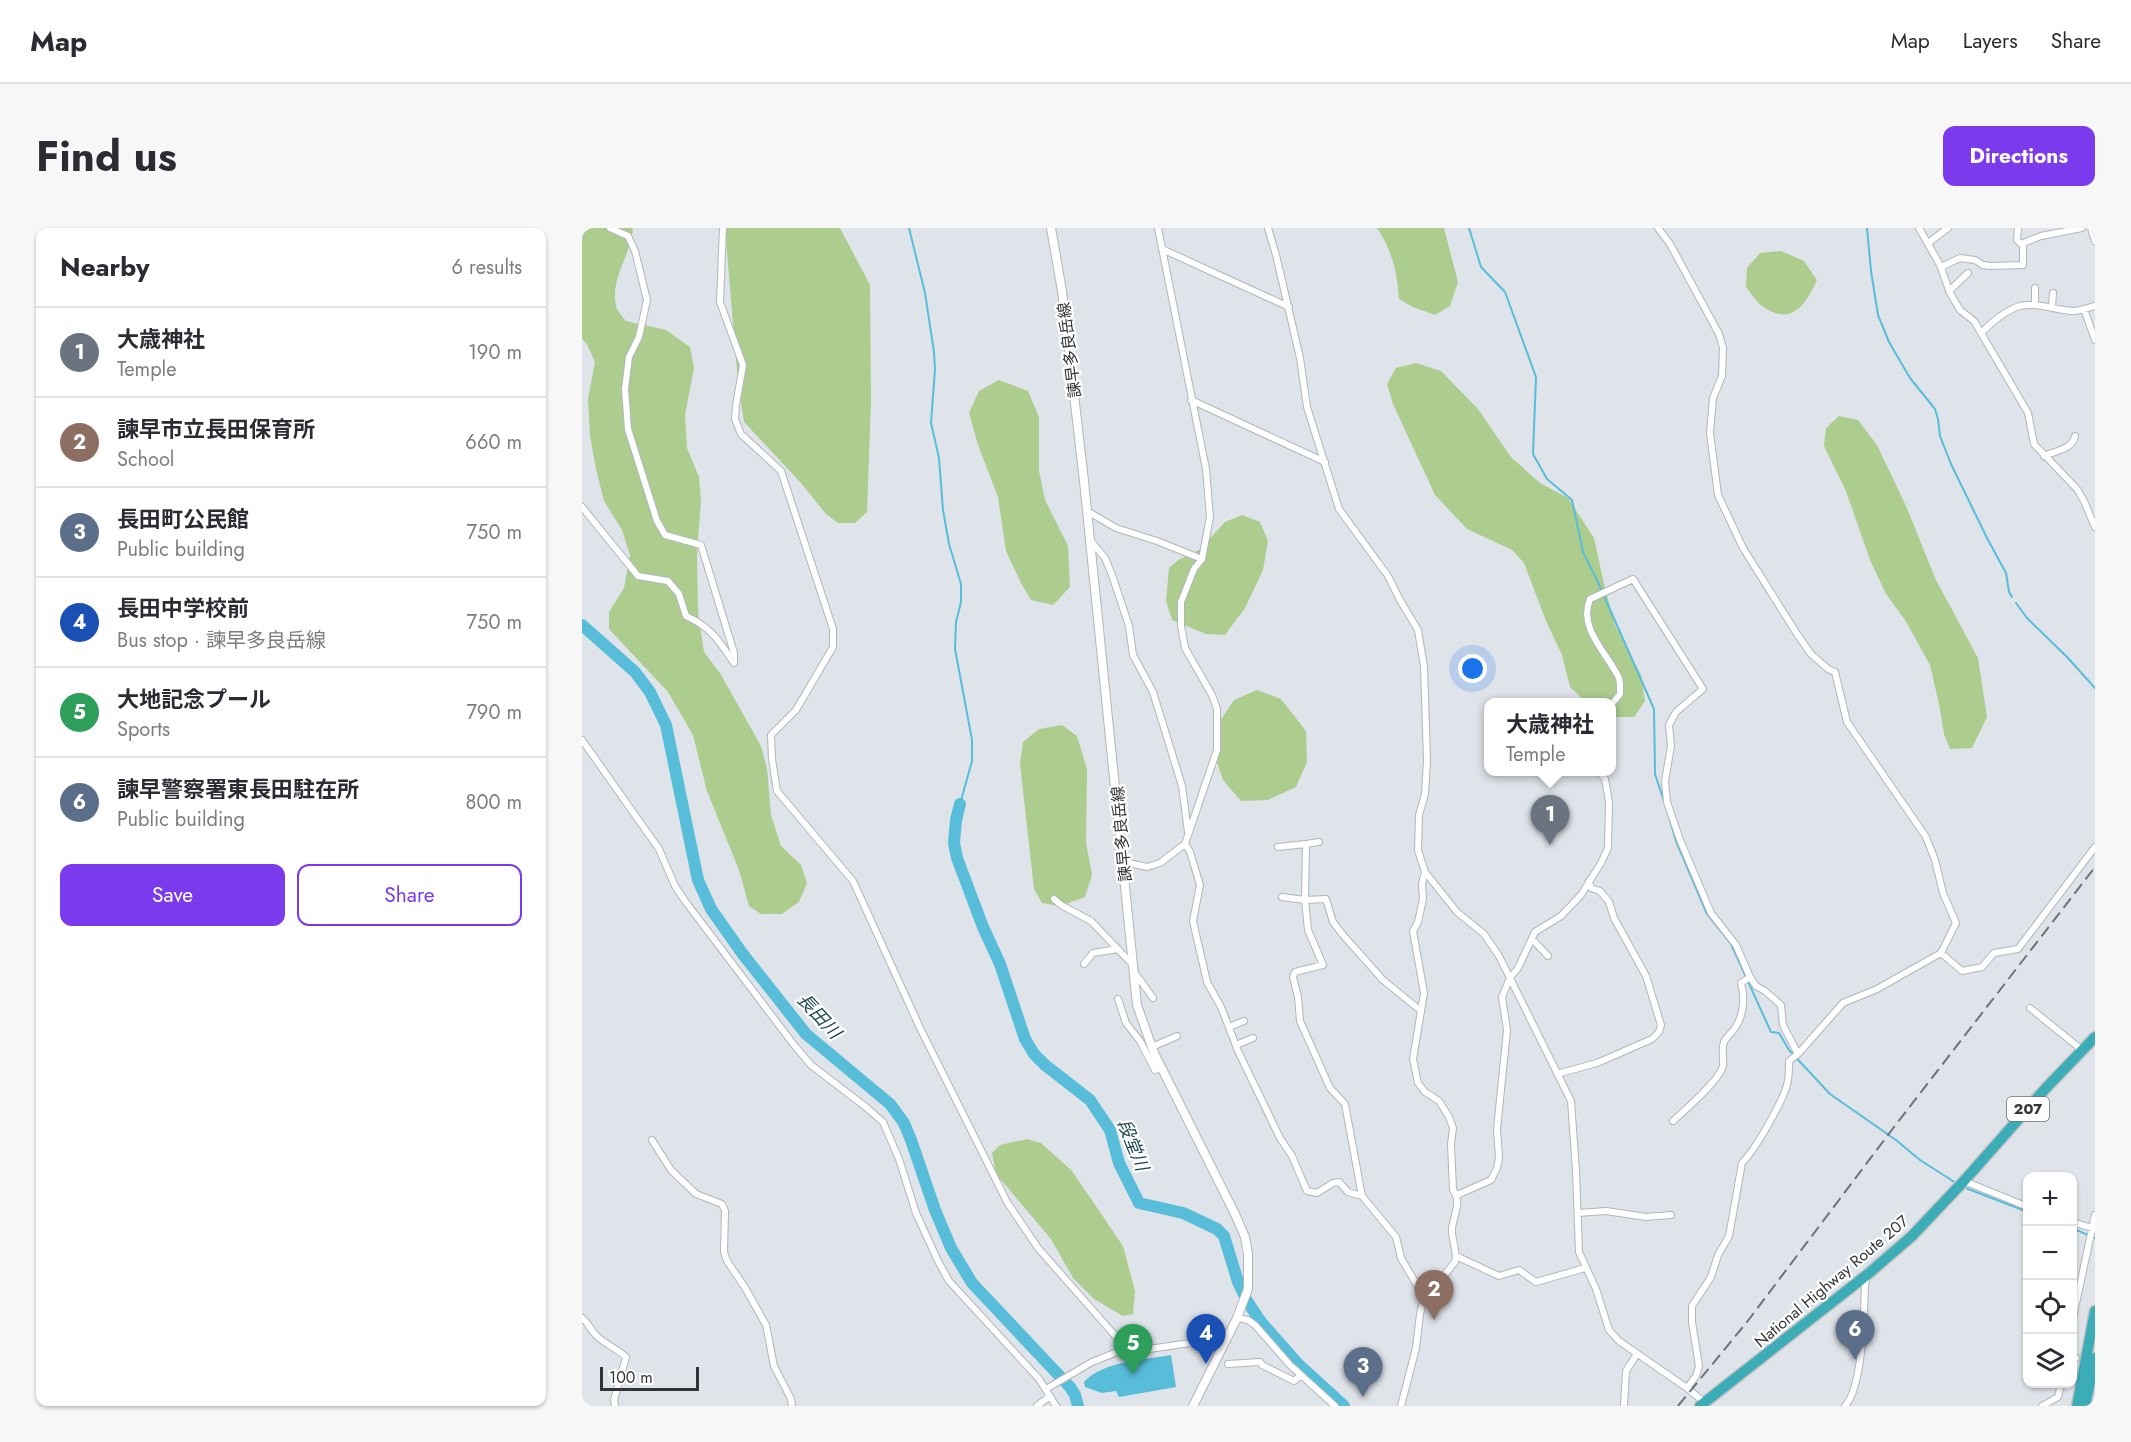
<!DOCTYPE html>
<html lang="en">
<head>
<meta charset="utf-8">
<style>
  :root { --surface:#fff; --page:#f7f7f7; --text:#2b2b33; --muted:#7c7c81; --line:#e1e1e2; --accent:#7c3aed }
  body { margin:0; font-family:Jost,"Noto Sans JP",sans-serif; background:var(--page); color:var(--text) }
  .controls { position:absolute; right:18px; bottom:18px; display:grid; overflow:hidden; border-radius:12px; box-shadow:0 2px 4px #0004 }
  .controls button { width:54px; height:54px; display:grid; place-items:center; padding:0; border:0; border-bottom:2px solid var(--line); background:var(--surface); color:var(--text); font:30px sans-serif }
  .scale { position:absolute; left:18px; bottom:15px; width:99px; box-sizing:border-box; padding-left:6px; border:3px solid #313335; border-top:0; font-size:16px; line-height:21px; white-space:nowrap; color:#313335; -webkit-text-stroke:4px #fff; paint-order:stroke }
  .you { position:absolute; left:891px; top:441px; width:21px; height:21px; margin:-15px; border:4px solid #fff; border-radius:50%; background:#1a73e8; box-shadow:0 0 0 9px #1a73e833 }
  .badge { display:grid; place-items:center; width:39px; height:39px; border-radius:50%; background:var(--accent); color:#fff; font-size:20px; font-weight:700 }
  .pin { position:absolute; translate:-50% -50px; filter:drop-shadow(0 2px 3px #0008) }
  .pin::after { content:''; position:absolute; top:32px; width:21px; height:18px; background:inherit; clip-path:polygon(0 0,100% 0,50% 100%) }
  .popup { position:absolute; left:902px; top:470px; width:132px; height:78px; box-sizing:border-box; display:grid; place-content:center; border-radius:12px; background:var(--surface); filter:drop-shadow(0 2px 4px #0005); font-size:20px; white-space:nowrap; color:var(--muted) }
  .popup b { font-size:22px; color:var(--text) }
  .popup::after { content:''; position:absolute; left:50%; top:100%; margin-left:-12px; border:12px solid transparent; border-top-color:var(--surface) }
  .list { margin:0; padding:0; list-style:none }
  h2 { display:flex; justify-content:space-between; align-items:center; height:78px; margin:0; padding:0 24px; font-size:26px }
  h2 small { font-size:20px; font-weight:400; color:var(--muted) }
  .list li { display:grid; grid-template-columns:39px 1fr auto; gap:18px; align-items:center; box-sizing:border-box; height:90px; padding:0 24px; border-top:2px solid var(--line) }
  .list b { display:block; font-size:22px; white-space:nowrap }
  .list p { margin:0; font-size:20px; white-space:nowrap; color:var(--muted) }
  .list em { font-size:20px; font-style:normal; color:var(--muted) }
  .actions { display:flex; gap:12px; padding:18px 24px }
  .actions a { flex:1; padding:14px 0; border:2px solid var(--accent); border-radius:12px; text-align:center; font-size:21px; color:var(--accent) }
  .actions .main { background:var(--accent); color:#fff }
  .icon { flex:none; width:33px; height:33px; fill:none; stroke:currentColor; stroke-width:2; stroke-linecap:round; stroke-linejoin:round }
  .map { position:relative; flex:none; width:1513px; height:1178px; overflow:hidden; border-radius:12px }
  header { display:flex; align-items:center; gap:36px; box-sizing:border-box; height:84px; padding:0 30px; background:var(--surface); border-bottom:2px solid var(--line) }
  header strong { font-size:28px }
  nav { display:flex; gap:33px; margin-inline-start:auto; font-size:21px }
  .intro { display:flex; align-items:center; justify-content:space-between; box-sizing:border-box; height:144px; padding:0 36px }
  h1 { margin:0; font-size:42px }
  .button { padding:15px 27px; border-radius:12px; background:var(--accent); color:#fff; font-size:21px; font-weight:700 }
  main { display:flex; gap:36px; padding:0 36px }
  aside { flex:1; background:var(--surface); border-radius:12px; box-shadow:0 2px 4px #0004 }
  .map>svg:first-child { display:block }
</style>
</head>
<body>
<header>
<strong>Map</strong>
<nav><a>Map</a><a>Layers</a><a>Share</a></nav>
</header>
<div class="intro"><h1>Find us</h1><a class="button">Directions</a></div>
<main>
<aside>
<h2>Nearby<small>6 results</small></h2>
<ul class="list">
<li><span class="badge" style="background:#6b7280">1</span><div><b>大歳神社</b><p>Temple</p></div><em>190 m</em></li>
<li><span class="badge" style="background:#8d6e63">2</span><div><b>諫早市立長田保育所</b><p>School</p></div><em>660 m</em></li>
<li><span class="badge" style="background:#5c6f8a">3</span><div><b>長田町公民館</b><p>Public building</p></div><em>750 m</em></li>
<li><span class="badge" style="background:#1a4fb4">4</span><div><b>長田中学校前</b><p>Bus stop · 諫早多良岳線</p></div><em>750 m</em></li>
<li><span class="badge" style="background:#2e9e5b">5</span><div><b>大地記念プール</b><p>Sports</p></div><em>790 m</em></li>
<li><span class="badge" style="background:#5c6f8a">6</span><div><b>諫早警察署東長田駐在所</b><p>Public building</p></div><em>800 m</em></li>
</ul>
<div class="actions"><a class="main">Save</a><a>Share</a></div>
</aside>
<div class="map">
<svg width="1513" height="1178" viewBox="0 0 1513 1178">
  <rect width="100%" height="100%" fill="#dfe4ea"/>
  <path fill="#accd8e" d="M 0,0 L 51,0 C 49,27 28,50 34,78 C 35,83 41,89 44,93 L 84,102 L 108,119 L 112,140 L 103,187 L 105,220 L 117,249 L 119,273 L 115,324 L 116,384 L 122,424 L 138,445 L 179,518 L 185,541 L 189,587 L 199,618 L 219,637 L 225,655 L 217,674 L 200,686 L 179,686 L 167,678 L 157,642 L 125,563 L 111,507 L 86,464 L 27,401 L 27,384 L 42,360 L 48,327 L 40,302 L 22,273 L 14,241 L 8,208 L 6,171 L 13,134 L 5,116 L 0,111 Z
    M 143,0 L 258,0 L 288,57 L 289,173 L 285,284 L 273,295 L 256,295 L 244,286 L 219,255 L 162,194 L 156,155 Z
    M 795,0 L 862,0 L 876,54 L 868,78 L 853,87 L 831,79 L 817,71 C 815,44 810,22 795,0 Z
    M 1199,23 L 1222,33 L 1235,52 C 1224,77 1209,99 1180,78 C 1174,73 1169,65 1164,59 L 1165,40 L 1178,25 Z
    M 834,135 L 859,143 L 896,181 L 929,229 L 958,255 L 986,270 L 1012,310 L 1023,360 L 1033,397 L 1059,447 L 1063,473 L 1052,489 L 1034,489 L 1030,486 L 1030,474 L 1004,474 L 988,459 L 980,427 L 964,393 L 942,335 L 930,322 L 885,301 L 853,267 L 811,176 L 805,156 L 814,140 Z
    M 417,152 L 446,163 L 457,189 L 457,243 L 463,272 L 486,318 L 488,359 L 471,377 L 449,372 L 439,355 L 424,323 L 416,269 L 396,217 L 387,185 L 397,163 Z
    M 1257,188 L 1276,192 L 1295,217 L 1324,278 L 1354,352 L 1396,430 L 1405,489 L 1390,520 L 1368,521 L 1362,506 L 1357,476 L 1348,437 L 1323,392 L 1304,366 L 1288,332 L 1264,263 L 1242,218 L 1244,200 Z
    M 660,287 L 678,294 L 686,313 L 681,342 L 663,380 L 643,407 L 624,406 L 590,392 L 584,373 L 587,340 L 596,332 L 617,322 L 643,294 Z
    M 675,462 L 699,471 L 724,503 L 725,534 L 714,559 L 686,572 L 659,573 L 641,552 L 632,525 L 636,496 L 652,472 Z
    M 480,497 L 495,508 L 505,541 L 504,614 L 510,647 L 503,669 L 478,678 L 460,675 L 452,661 L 438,536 L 441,514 L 457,501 Z
    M 445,911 L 459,915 L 490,943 L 541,1018 L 553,1063 L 551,1086 L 541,1088 L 512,1071 L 491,1050 L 469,1011 L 414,946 L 410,925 L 418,917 Z"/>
  <path fill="#58bdd8" d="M 589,1127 L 594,1159 L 537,1169 L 534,1163 L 520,1165 L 503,1159 L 502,1154 C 521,1133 562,1132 589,1127 Z"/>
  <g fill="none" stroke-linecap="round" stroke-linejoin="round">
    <path stroke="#58bdd8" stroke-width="2" d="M 327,0 L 343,65 L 352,124 L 353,141 L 349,195 L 357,230 L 361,282 L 367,316 L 379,356 L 379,374 L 374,394 L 373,421 L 390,512 L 390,533 L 378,576
      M 887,0 L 899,39 L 923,64 L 954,149 L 951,226 L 965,251 L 990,272 L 1001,324 L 1015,352 L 1072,481 L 1073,546 L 1082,573
      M 1285,0 L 1289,43 L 1296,87 L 1307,114 L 1328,150 L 1353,181 L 1356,191 L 1358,208 L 1369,236 L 1405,310 L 1424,345 L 1427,364 L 1430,369
      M 1434,375 L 1445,390 L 1485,429 L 1513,460
      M 1085,582 L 1094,613 L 1125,686 L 1149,716 L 1189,804 L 1197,805 L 1207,822 L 1248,866 L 1314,912 L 1338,932 L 1374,955
      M 1381,959 L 1446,984
      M 1490,1000 L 1513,1010"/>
    <path stroke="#58bdd8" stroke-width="12" d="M 0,397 L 53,444 L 68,464 L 84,497 L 116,652 L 129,681 L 160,725 L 224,806 L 308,876 L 322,895 L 329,912 L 353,982 L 369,1020 L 390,1055 L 488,1159 L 493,1167 L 496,1178
      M 378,576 L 374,592 L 372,615 L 375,630 L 401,699 L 418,736 L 443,811 L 452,826 L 463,837 L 508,872 L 528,902 L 537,935 L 557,975 L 601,985 L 635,1001 L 642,1008 L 656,1054 L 665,1073 L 679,1094 L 716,1136 L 762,1178"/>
    <defs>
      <path id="street" d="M 141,0 L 138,74 L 161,137 L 154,177 L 153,191 L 159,206 L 199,243 L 251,401 L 251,419 L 214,482 L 189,507 L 190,531 L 195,563 L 271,653 L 338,800 L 425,974 L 456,1020 L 536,1111 L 540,1122
        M 576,0 L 624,241 L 628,289 L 620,331 L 612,341 L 599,374 L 599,398 L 603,420 L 630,467 L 635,481 L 635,522 L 603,616 L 608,624 L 618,657 L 611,693 L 625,754 L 639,779 L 656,823 L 698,910 L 710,928 L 725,963 L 735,965 L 751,955 L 757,954 L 766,964 L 780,968
        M 686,0 L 694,27 L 718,130 L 725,179 L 757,281 L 806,348 L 819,374 L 836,402 L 842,439 L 845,532 L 843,566 L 837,587 L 836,622 L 843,644 L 875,684 L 902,706 L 917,728 L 989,873 L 994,943 L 997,1024 L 1014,1061 L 1027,1102 L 1037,1113 L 1105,1160 L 1122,1174
        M 1076,0 L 1088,16 L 1137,106 L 1141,120 L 1140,148 L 1131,170 L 1128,205 L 1136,267 L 1161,320 L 1215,406 L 1229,426 L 1246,441 L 1253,444 L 1265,494 L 1344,609 L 1353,632 L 1361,665 L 1374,695 L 1359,725 L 1295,761 L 1261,775 L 1216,826 L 1207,833 C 1207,841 1207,850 1205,857 C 1200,875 1173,922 1160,935 L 1147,1008 L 1136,1027 L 1129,1049 L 1110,1078 L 1110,1094 L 1117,1138 L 1114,1148 L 1105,1160
        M 1337,0 L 1358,37 L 1368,65 L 1378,82 L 1392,93 L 1446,185 L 1452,216 L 1495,261 L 1502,273 L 1513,299
        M 1436,0 L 1435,12 L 1441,18
        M 1509,0 L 1513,13
        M 1346,15 L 1366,0
        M 580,21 L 707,79
        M 1359,39 L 1378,30 L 1393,32 L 1401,37 L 1408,38 L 1441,37 L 1441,15 L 1459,8 L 1500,0
        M 1367,63 L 1386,45
        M 1453,77 L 1453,60
        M 1470,79 L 1471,65
        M 1502,81 L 1513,112
        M 1399,105 C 1409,95 1423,82 1438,78 C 1455,74 1473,82 1490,83 C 1498,83 1505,80 1513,78
        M 609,172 L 743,234
        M 1462,228 C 1473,223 1491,221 1493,208
        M 0,279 L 56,348 L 86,353 L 97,366 L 104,388 C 129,399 137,413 152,435 L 152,425 L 119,317 L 83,307 L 75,293 L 46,201 L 43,161 L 47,129 L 57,109 L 65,72 L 53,23 L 46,8 L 28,0
        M 505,283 L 534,300 L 575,313 L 620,331
        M 508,312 L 523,330 L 530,347 L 547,398 L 551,427 L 571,464 L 600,558 L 606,604
        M 1030,476 L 1038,466 C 1038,460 1039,453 1036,448 C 1024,424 996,400 1008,371 L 1051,351 L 1121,461 L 1094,484 L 1087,497 L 1089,518 L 1083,553 L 1085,574 L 1098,612 L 1129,685 L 1154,717 L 1168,749 L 1174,758 L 1183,763 L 1199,777 L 1201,797 L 1216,826
        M 0,512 L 77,621 L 93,658 L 103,673 L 212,817 L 229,837 L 285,880 L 301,894 L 317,931 L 334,985 L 356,1033 L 367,1053 L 457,1151 L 474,1178
        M 696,619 L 724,616
        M 542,634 L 565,639 L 578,635 L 603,616
        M 700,669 L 723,672 L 724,616 L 737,614
        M 472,671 L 479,677 L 509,693 L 550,736
        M 950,711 L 966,728
        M 1359,725 L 1380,743 L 1400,739 L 1412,725 L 1436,721 L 1513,619
        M 502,736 L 511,725 L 536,721
        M 553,745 L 571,770
        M 536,771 L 544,795 L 558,813 L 573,842 L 580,840
        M 1448,780 L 1500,822
        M 647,799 L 662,793
        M 654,817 L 671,810
        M 570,819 L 595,808
        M 975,846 L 1015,835 L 1070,811 L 1077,804 L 1079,797 L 1064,748 L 1032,690 L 1027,674 L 1018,663 L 1009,660 L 1007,653
        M 1091,893 C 1103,882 1137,853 1141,838 C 1142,830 1139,822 1142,814 C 1144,809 1150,805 1153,800 C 1162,787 1163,769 1159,755 L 1168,749
        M 70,912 L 89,942 L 114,966 L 140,976 L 143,983 L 142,1024 L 145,1033 L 162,1058 L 184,1097 L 192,1138 L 209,1171 L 210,1178
        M 1382,953 L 1446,979
        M 875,967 L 909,952 L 915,940 L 917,930 L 915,901 L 925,802 L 920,769 L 928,750 L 936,740 L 953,704 L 979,688 L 999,667 L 1019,635 L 1026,620 L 1027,574 L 1023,551 L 1017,544
        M 996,985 L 1024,983 L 1064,989 L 1089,987
        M 1490,994 L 1513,1001
        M 874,1028 L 917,1048 L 937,1042 L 954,1054 L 1003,1040
        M 842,1069 L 846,1067 L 873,1034 C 876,1023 869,1012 870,1000 C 872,987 880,973 871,962 L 869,916 L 871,900 L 867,889 L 857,873 L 843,864 L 836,855 L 831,831 L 842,765 L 831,703 L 836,694 L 841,671 L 840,656 L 843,644
        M 0,1090 C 6,1095 8,1100 12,1105 C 20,1115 34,1120 44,1129 L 32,1172 L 33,1178
        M 655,1090 L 666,1092 L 673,1097 L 708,1137 L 753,1178
        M 1490,1094 L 1513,987
        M 1490,1129 L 1494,1130
        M 646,1136 L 678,1134 L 680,1137 L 712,1153 L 719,1147
        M 464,1161 L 510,1134 L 540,1122 L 554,1123 L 621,1113 L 641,1115
        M 455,1178 L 468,1168
        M 819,1178 L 834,1120 L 838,1086 L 842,1069 L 819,1030 L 814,1009 L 780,968 L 763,876 L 748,860 L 718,793 L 716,769 L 711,749 L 713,744 L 741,737 L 726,702 L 723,672 L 744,671 L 751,694 L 761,707 L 801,752 L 838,782
        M 1042,1178 L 1044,1143 L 1055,1126
        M 1263,1178 C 1281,1159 1282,1084 1283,1057 L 1285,1047
        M 1460,1178 L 1476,1169 L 1479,1156"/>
      <path id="secondary" d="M 469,0 L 480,63 L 502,253 L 555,777 L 572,825 L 653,986 L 663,1009 L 666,1026 L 666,1061 L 655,1090 L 611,1178"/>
      <path id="highway" d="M 1118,1178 L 1286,1046 L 1330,1008 L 1381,954 L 1464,860 L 1513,809
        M 1495,1178 L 1513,1083
        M 1503,1178 L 1513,1130"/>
    </defs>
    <use href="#street" stroke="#b1b6bc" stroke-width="8"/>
    <use href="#secondary" stroke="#b1b6bc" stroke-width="10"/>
    <use href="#highway" stroke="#c1c2c2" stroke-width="13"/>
    <use href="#street" stroke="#fff" stroke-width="6"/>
    <use href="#secondary" stroke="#fff" stroke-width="8"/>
    <use href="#highway" stroke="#3cadb7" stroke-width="10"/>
    <path stroke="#6f7276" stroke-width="2" stroke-dasharray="12 6" stroke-linecap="butt" d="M 1096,1178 L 1165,1094 L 1309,903 L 1513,639"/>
  </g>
  <g text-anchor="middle" stroke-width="4.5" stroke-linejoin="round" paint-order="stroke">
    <rect fill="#fff" stroke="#6f7072" stroke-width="1.5" x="1425" y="869" width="42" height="24" rx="4.5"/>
    <g font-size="15" font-weight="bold" fill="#313335">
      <text x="1446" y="886">207</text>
    </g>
    <g font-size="16" fill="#313335" stroke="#fff">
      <text transform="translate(487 122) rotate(-97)" y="6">諫早多良岳線</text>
      <text transform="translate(539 606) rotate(-95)" y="6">諫早多良岳線</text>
      <text transform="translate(1249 1053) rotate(-40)" y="6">National Highway Route 207</text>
    </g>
    <g font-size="18" font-style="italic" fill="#1c4954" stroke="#fff">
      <text transform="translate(237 788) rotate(47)" y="6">長田川</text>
      <text transform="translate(551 917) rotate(68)" y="6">段堂川</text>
    </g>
  </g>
</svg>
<div class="controls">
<button>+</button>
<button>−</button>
<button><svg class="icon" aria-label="locate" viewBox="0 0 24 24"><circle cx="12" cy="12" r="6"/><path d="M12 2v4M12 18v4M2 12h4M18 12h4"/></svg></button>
<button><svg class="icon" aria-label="layers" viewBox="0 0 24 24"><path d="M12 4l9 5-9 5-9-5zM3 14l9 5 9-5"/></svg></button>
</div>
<div class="scale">100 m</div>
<div class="you"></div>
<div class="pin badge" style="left:968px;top:617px;background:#6b7280">1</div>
<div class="popup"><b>大歳神社</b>Temple</div>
<div class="pin badge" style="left:852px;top:1092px;background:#8d6e63">2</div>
<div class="pin badge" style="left:781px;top:1169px;background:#5c6f8a">3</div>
<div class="pin badge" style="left:624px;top:1136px;background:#1a4fb4">4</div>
<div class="pin badge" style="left:551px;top:1146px;background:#2e9e5b">5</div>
<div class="pin badge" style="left:1273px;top:1132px;background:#5c6f8a">6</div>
</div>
</main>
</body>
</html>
